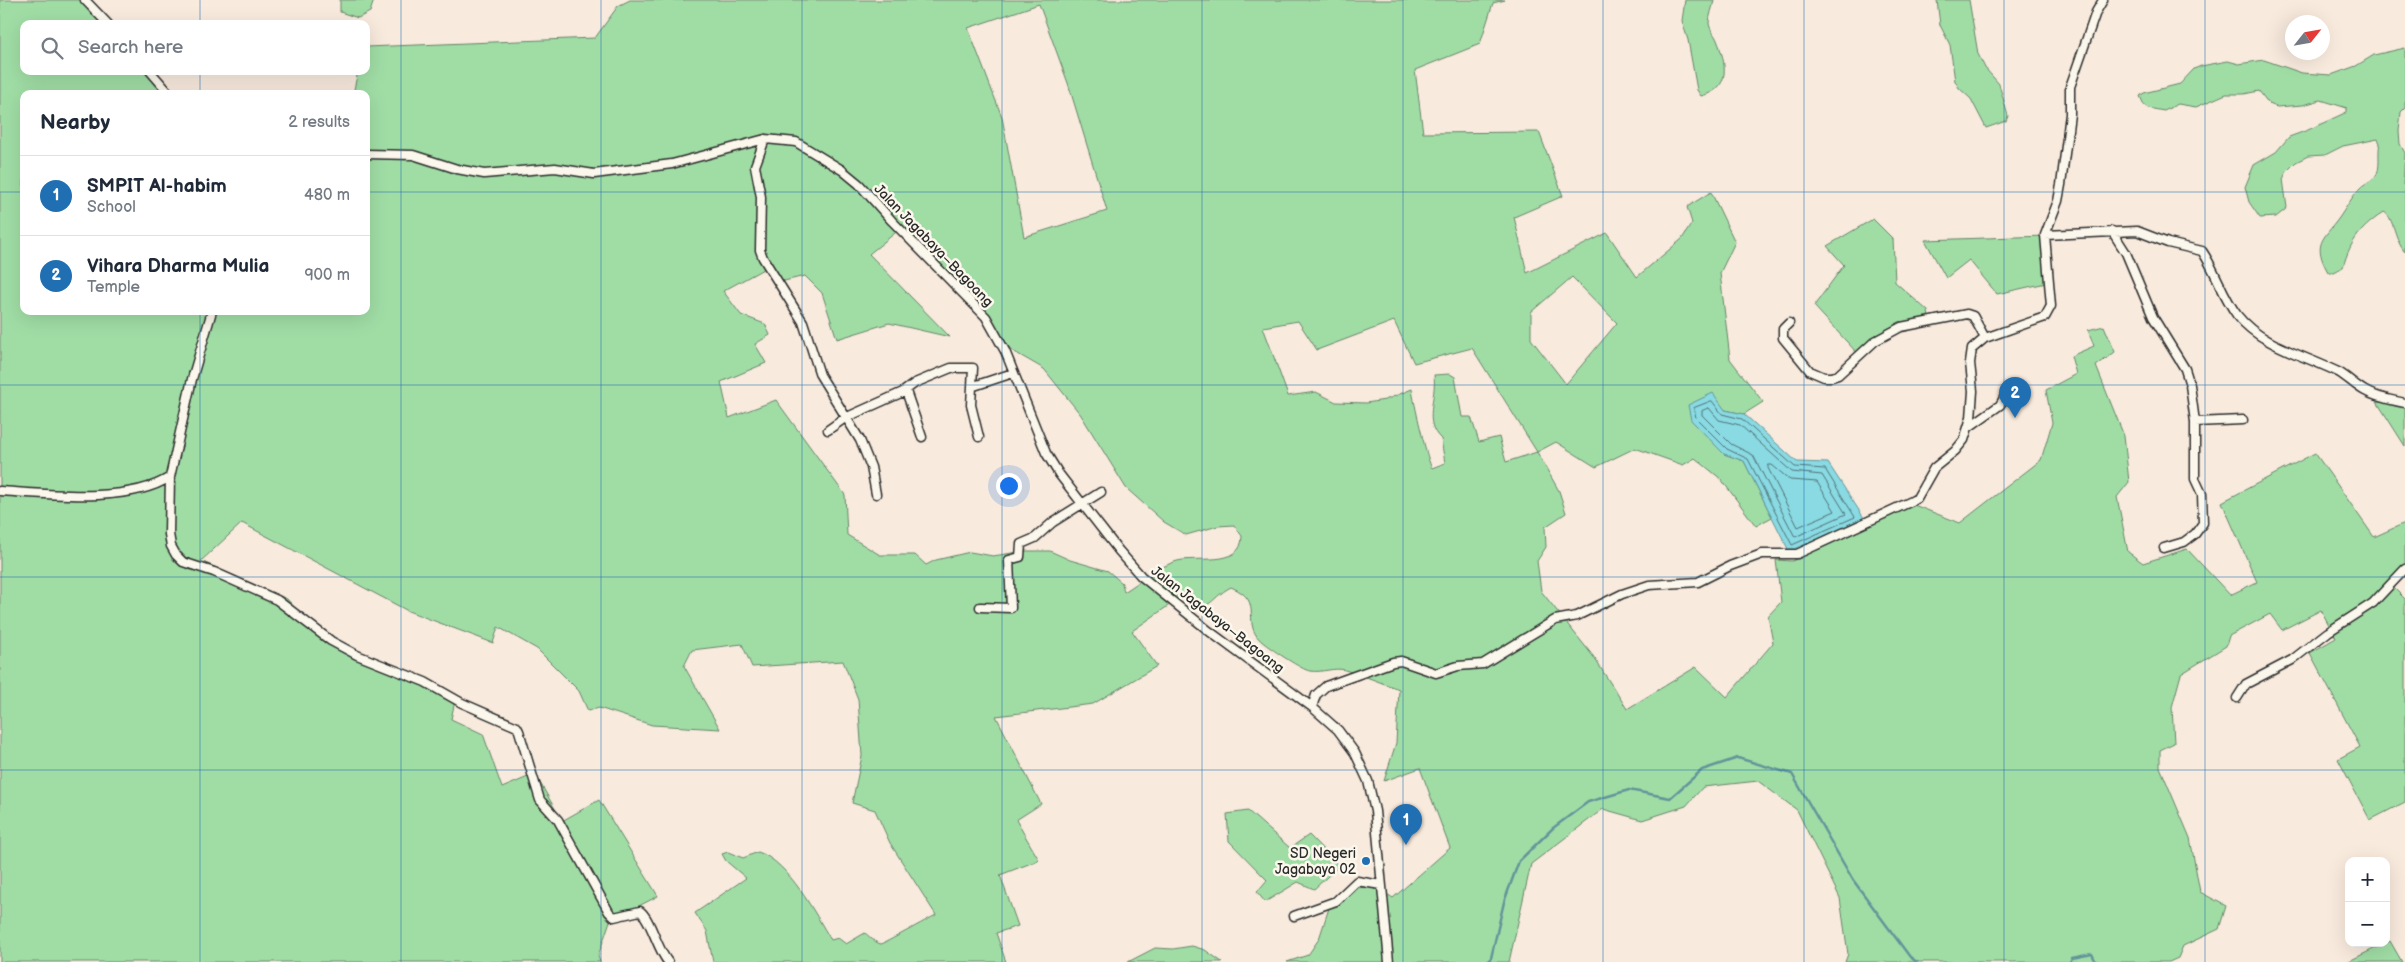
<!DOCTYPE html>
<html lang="en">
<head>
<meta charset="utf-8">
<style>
  :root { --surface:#fff; --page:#f2f2f3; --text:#1f2937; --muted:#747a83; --line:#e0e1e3; --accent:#1f6fb2 }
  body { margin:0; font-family:"Balsamiq Sans",sans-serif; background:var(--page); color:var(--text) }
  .controls { position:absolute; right:15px; bottom:15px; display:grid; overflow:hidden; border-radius:10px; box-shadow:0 5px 20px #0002 }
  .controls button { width:45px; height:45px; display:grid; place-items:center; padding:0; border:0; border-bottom:1px solid var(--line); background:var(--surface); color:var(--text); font:25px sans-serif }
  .compass { position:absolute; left:2285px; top:15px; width:45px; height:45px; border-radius:50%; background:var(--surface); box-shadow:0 5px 20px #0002; rotate:59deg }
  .you { position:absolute; left:1008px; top:485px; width:18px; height:18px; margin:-12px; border:4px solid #fff; border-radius:50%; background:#1a73e8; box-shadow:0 0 0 8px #1a73e833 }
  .badge { display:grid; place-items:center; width:32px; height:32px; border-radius:50%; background:var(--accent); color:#fff; font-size:16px; font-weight:700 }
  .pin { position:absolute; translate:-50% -41px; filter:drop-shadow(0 1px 2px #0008) }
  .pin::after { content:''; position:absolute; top:26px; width:18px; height:15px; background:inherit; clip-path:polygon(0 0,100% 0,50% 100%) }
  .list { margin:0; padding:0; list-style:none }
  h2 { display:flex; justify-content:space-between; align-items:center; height:65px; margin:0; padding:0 20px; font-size:21px }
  h2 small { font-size:16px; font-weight:400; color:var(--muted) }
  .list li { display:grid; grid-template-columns:32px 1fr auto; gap:15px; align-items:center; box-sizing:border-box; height:80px; padding:0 20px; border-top:1px solid var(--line) }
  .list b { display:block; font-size:19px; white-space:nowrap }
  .list p { margin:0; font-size:16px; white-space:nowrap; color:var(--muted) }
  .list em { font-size:16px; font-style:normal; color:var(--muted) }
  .icon { flex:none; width:28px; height:28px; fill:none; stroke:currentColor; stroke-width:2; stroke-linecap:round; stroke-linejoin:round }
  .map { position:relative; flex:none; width:2405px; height:962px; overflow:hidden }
  .search { position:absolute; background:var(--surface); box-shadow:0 5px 20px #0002; left:20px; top:20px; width:350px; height:55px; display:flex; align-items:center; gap:12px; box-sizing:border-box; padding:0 18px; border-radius:10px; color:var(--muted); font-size:19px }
  .panel { position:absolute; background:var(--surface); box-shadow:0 5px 20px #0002; left:20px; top:90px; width:350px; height:225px; border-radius:10px }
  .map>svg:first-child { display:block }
</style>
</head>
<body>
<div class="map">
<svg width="2405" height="962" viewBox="0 0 2405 962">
  <rect width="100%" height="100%" fill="#f8eadd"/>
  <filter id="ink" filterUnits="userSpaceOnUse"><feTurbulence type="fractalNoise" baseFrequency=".02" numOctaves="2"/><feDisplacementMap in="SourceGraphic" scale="10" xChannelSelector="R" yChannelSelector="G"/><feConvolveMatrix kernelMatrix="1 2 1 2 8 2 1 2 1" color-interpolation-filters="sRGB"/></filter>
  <g filter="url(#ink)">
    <path fill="#a0dda5" stroke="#668468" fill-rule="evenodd" d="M 0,0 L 90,0 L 114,24 L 24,24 L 24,71 L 154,71 L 167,87 L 181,94 L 24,94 L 24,311 L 366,311 L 366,94 L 353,94 L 358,71 L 366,71 L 366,47 L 595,38 L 618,6 L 630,0 L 1505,0 L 1493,3 L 1480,44 L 1415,70 L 1423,133 L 1539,132 L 1563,196 L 1514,217 L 1527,273 L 1607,233 L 1637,277 L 1682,239 L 1692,223 L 1687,207 L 1711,192 L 1735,242 L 1720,273 L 1730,359 L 1763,402 L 1744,414 L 1725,410 L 1724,454 L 1744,461 L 1772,517 L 1756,526 L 1721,479 L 1695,458 L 1683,465 L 1635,448 L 1596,467 L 1556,442 L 1537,452 L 1559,491 L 1566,513 L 1545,527 L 1546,547 L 1537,561 L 1541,591 L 1593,656 L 1627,709 L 1696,667 L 1727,697 L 1773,643 L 1768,616 L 1781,602 L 1776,560 L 1792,561 L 1806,555 L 1807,545 L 1814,542 L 1817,550 L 1914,505 L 1960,523 L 2041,460 L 2052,423 L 2046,390 L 2076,374 L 2071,356 L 2094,346 L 2088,330 L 2104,326 L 2115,352 L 2096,366 L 2124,436 L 2129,482 L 2117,497 L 2128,552 L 2143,563 L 2187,549 L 2230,595 L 2257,582 L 2222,502 L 2315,453 L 2374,537 L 2405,523 L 2405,575 L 2394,588 L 2405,599 L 2405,802 L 2370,820 L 2338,759 L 2360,747 L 2310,653 L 2336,638 L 2321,610 L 2282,630 L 2270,614 L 2229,636 L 2226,646 L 2181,674 L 2172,707 L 2174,743 L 2160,750 L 2160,767 L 2190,838 L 2200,892 L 2226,906 L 2219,929 L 2183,946 L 2178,958 L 2169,962 L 1845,962 L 1848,954 L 1840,898 L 1797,810 L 1758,781 L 1703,787 L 1686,806 L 1642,820 L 1603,809 L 1531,864 L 1509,962 L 1287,962 L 1308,955 L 1319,939 L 1329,908 L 1351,888 L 1376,887 L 1393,898 L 1450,848 L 1420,768 L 1384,781 L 1396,743 L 1399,689 C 1381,683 1363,675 1345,670 C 1334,667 1322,673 1310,671 C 1302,670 1273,650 1265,644 C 1237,624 1268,602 1231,587 C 1209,598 1208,619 1181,597 L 1132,631 L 1157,666 L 1093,704 L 996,716 L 1041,804 L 1016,820 L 1039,860 L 1000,875 L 1018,926 L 996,933 L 1006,962 L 713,962 L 707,931 L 695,913 L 746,878 L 726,861 L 722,854 L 728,852 L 743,858 L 758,852 C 789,862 815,914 831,940 L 838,938 L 846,944 L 865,933 C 869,936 875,943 881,944 C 884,944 928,919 936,915 L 890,843 L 875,810 L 852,803 L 862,756 L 858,699 L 843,661 L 752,667 L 742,644 L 692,650 L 684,666 L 720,729 L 652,725 L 599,708 L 588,711 L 579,691 L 537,649 L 498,627 L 493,643 L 408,611 L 242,523 L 201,561 L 287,599 L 319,635 L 455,701 L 451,719 L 483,734 L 502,788 L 535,774 L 562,821 L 599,800 L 658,896 L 610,921 L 598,956 L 600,962 L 0,962 ZM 1039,4 L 1068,83 L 1107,211 L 1024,237 L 1002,117 L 968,28 ZM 900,229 L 996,327 L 1011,350 L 1044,369 L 1081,415 L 1126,488 L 1164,522 L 1186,535 L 1218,526 L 1234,525 L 1242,536 C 1242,570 1195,554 1174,562 C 1157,568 1140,582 1124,592 L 1122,583 L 1108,571 L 1070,560 L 1050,551 L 1025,551 L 993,556 L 970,552 L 936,560 L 926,565 L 915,555 L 880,555 L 847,535 L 845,495 L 776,400 L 729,418 L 721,382 L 766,363 L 755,344 L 770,335 L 765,324 L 741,315 L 723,291 L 767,267 L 780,282 L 805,276 L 822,293 L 837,339 L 889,323 L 950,337 L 869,254 ZM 1572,277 L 1617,323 L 1566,384 L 1531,339 L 1531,312 ZM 1298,321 L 1317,350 L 1394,321 L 1414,363 L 1472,348 L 1537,452 L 1506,462 L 1499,437 L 1479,442 L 1471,417 L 1462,417 L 1455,377 L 1450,374 L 1434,375 C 1437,398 1422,422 1441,439 L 1445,463 L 1432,468 C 1428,464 1413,399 1412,389 L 1385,400 L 1366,403 L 1336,402 L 1316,392 L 1288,396 L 1263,327 Z
      M 340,0 L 374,0 L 370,12 L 358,18 L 340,12 Z
      M 1685,0 L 1714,0 C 1713,7 1709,16 1709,23 C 1709,28 1715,35 1717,40 C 1726,63 1732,89 1701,96 L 1697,90 L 1688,40 L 1682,21 Z
      M 1937,0 L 1969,0 L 1978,54 L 1985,68 L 1999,84 L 2008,116 L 2006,121 L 1986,128 L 1971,99 L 1959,88 L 1955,81 L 1950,45 L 1940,25 Z
      M 2405,48 L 2405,108 L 2401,112 L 2399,131 L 2400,144 L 2405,153 L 2403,185 L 2405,185 L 2405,252 C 2395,242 2394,217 2384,212 C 2361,228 2351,239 2343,267 L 2333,272 L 2328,272 C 2312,243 2323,240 2339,218 C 2346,208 2352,197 2359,189 C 2363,184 2370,182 2375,177 C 2382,168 2377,154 2380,143 L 2378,139 L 2343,146 L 2325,155 L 2308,156 L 2296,162 L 2287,171 L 2283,179 L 2287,208 L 2276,217 L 2260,218 L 2249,202 L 2245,187 L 2254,165 L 2276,152 L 2289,137 L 2308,130 L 2347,112 L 2347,108 L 2321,100 L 2303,105 L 2277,107 L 2269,104 L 2259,91 L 2244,94 L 2226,94 L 2196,107 L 2178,104 L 2164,111 L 2148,108 L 2144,105 L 2140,96 L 2144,93 L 2180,84 L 2194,69 L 2201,66 L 2228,61 L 2239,64 L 2264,60 L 2302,73 L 2331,75 L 2356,66 L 2374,55 Z
      M 1873,219 L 1893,239 L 1895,282 L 1928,311 L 1930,326 L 1894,328 L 1858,354 L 1814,306 L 1844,265 L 1827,246 Z
      M 2047,236 L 2046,283 L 1997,294 L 1969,260 L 1946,278 L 1925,240 Z
      M 2377,402 L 2405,404 L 2405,446 Z
      M 1248,811 L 1290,848 L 1309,835 L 1339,866 L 1314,889 L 1298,882 L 1265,902 L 1257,892 L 1267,880 L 1229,841 L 1227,814 Z
      M 2390,941 L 2402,962 L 2347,962 L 2386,943 Z
      M 1192,946 L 1205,950 L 1222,962 L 1128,962 L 1155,948 L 1173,949 Z"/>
    <path fill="#89dae3" stroke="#639499" d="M 1713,393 L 1725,410 L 1744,414 L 1797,462 L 1828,463 L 1864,518 L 1790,553 L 1744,461 L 1724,454 L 1691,420 L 1688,405 Z"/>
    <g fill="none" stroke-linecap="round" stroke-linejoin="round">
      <path stroke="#517175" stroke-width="1" d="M 1712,401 L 1722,414 L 1742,419 L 1795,467 L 1825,469 L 1855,517 L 1792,545 L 1748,459 L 1727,449 L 1696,418 L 1694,408 Z
        M 1709,408 L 1719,420 L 1740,425 L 1792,472 L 1822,475 L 1846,514 L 1795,537 L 1753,455 L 1731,444 L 1702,415 L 1702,411 Z
        M 1769,465 L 1772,465 L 1790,480 L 1817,482 L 1835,511 L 1798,527 L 1768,468 Z"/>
      <path stroke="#639499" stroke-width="2.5" d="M 1487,962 L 1491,958 L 1504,902 L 1519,861 L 1553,828 L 1588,802 L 1629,790 L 1670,798 L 1702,770 L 1738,758 L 1792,774 L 1853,880 L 1910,957 L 1917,962
        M 2070,962 L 2072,958 L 2092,954 L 2096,962"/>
      <defs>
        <path id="minor" d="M 85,0 L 108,24
          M 150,71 L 170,94
          M 765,139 L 755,166 L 761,197 L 760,250 L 763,258 L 803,322 L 820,375 L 860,440 L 871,467 L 876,494
          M 366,154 L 413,155 L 457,169 L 484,174 L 555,168 L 594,174 L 672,164 L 765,139 L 796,142 L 842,170 L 859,184 L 892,221 L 986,317 L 1005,351 L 1046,453 L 1059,474 L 1119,551 L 1141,576 L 1209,631 L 1312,707 L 1338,730 L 1355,753 L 1368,781 L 1375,811 L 1389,962
          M 2112,231 L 2126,253 L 2153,317 L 2185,369 L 2190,385 L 2195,422 L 2195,479 L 2202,494 L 2203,523 L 2195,534 L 2184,542 L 2164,548
          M 2045,235 L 2137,231 L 2168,243 L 2202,251 C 2216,271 2222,295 2237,315 C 2261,346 2307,356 2340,373 C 2348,378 2356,386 2365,391 C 2377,398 2392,400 2405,403
          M 212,311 L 192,379 L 170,477 L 169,534 L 171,546 L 176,555 L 183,562 L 214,572 L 277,600 L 331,641 L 357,655 L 425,682 L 462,703 L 517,727 L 519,731 L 540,800 L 558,820 L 609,912 L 614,917 L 640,911 C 651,919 657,949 668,962
          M 1789,323 L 1783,329 L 1783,338 L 1810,371 L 1824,377 L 1832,377 L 1838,375 L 1875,341 L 1901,327 L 1967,314 L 1973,316 L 1985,338
          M 974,386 L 1013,373
          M 903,392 L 907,394 L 922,437
          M 2195,422 L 2243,420
          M 1969,427 L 2000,405 L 2008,391
          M 828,430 L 845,418 L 903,392 L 915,383 L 951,368 L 973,368 L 971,405 L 979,437
          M 0,491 C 47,494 129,504 170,477
          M 980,607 L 1011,608 L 1009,560 L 1020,557 L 1021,544 L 1035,538 L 1053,522 L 1101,492
          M 2237,698 L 2246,684 L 2292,660 L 2328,632 L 2373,603 L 2405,569
          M 1312,707 L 1316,695 L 1326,686 L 1393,662 L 1401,661 L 1436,673 L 1458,666 L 1483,664 L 1555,620 L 1577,616 L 1622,594 L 1649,585 L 1698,582 L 1730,566 L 1762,554 L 1797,554 L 1912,501 L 1917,498 L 1934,468 L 1955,451 L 1964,440 L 1971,418 L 1973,391 L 1970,363 L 1972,349 L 1985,338 L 2045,317 L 2051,306 L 2045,235 L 2058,201 L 2061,185 L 2070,114 L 2070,87 L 2096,12 L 2103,0
          M 1294,916 L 1336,901 L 1357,881 L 1381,885"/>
      </defs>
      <use href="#minor" stroke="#2b2b2b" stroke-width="11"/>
      <use href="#minor" stroke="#fbf7ec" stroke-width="8"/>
    </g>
  </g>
  <path fill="none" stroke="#1f6fb2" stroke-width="1" stroke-opacity="0.55" d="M 200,0 L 200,24M 401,0 L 401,962M 601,0 L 601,962M 802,0 L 802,962M 1002,0 L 1002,962M 1202,0 L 1202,962M 1403,0 L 1403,962M 1603,0 L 1603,962M 1804,0 L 1804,962M 2004,0 L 2004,962M 2205,0 L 2205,962M 200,71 L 200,94M 0,192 L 24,192M 366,192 L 2405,192M 200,311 L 200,962M 0,385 L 2405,385M 0,577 L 2405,577M 0,770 L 2405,770"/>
  <circle fill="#1f6fb2" stroke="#fbf7ec" stroke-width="2" cx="1366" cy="861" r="5"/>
  <g text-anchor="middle" stroke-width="5" stroke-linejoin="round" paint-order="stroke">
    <g font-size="14" fill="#2b2b2b" stroke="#fbf7ec">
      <text transform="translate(934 245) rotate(46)" y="5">Jalan Jagabaya–Bagoang</text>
      <text transform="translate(1218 619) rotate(38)" y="5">Jalan Jagabaya–Bagoang</text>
    </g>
    <g font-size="14" fill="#2b2b2b" stroke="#fbf7ec" text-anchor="end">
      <text x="1356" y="858">SD Negeri<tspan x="1356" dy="16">Jagabaya 02</tspan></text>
    </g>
  </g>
</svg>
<div class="controls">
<button>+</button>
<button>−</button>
</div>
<svg class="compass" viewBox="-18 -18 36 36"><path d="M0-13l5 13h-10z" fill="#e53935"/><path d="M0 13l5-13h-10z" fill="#747a83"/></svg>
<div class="you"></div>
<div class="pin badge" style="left:1406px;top:845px">1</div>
<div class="pin badge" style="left:2015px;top:418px">2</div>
<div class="search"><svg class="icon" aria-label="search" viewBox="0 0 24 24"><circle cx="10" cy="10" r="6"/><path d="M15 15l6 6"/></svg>Search here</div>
<section class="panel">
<h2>Nearby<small>2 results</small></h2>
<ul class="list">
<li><span class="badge">1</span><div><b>SMPIT Al-habim</b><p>School</p></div><em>480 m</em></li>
<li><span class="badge">2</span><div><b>Vihara Dharma Mulia</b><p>Temple</p></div><em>900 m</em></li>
</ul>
</section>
</div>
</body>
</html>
